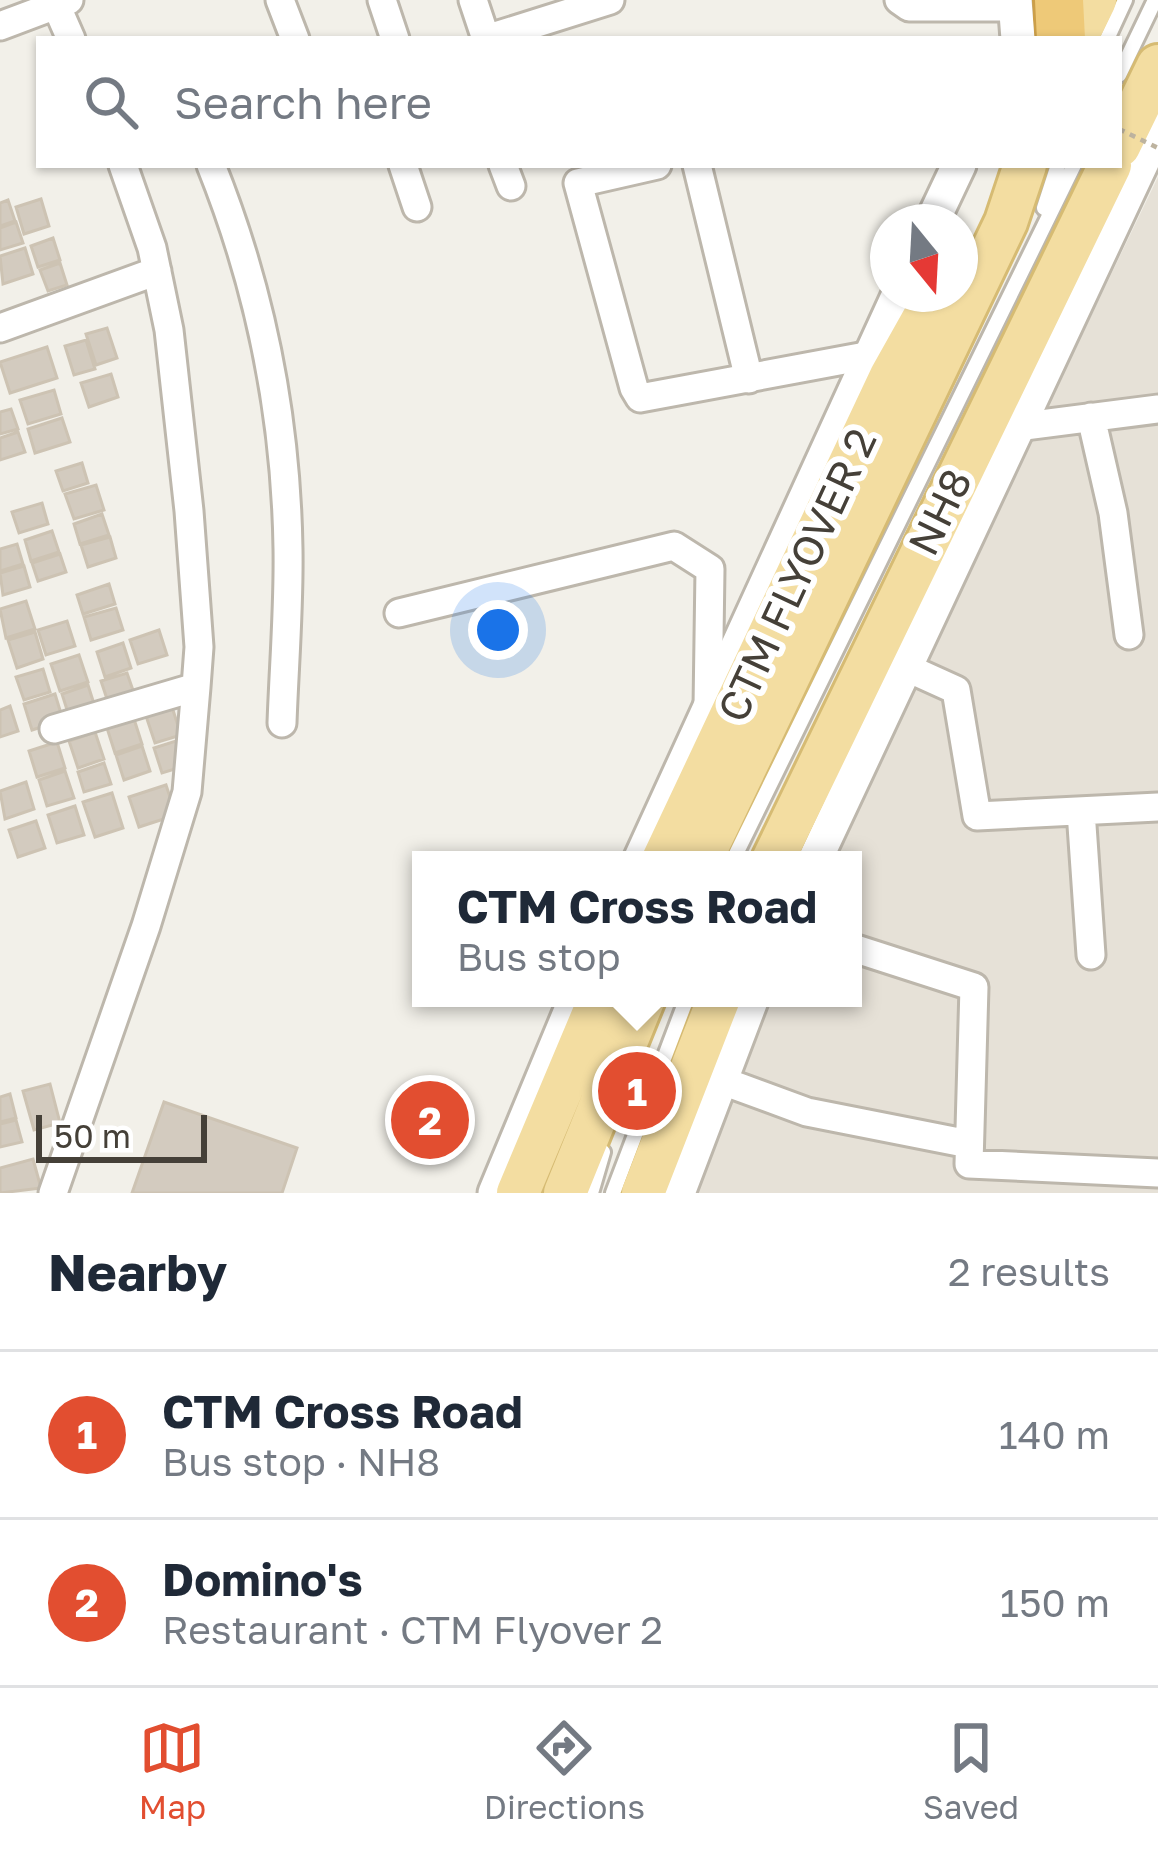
<!DOCTYPE html>
<html lang="en">
<head>
<meta charset="utf-8">
<style>
  :root { --surface:#fff; --page:#f2f2f3; --text:#1f2937; --muted:#747a83; --line:#e0e1e3; --accent:#e24e30 }
  body { margin:0; font-family:"Golos Text",sans-serif; background:var(--page); color:var(--text) }
  .compass { position:absolute; left:870px; top:204px; width:108px; height:108px; border-radius:50%; background:var(--surface); box-shadow:0 3px 9px #0004; rotate:162deg }
  .scale { position:absolute; left:36px; bottom:30px; width:171px; box-sizing:border-box; padding-left:12px; border:6px solid #454038; border-top:0; font-size:33px; line-height:42px; white-space:nowrap; color:#454038; -webkit-text-stroke:9px #fff; paint-order:stroke }
  .you { position:absolute; left:498px; top:630px; width:42px; height:42px; margin:-30px; border:9px solid #fff; border-radius:50%; background:#1a73e8; box-shadow:0 0 0 18px #1a73e833 }
  .badge { display:grid; place-items:center; width:78px; height:78px; border-radius:50%; background:var(--accent); color:#fff; font-size:39px; font-weight:700 }
  .pin { position:absolute; translate:-50% -50%; border:6px solid #fff; box-shadow:0 3px 12px #0006 }
  .popup { position:absolute; left:412px; top:851px; width:450px; height:156px; box-sizing:border-box; display:grid; place-content:center; border-radius:0px; background:var(--surface); filter:drop-shadow(0 3px 9px #0005); font-size:39px; white-space:nowrap; color:var(--muted) }
  .popup b { font-size:45px; color:var(--text) }
  .popup::after { content:''; position:absolute; left:50%; top:100%; margin-left:-24px; border:24px solid transparent; border-top-color:var(--surface) }
  .list { margin:0; padding:0; list-style:none }
  h2 { display:flex; justify-content:space-between; align-items:center; height:156px; margin:0; padding:0 48px; font-size:51px }
  h2 small { font-size:39px; font-weight:400; color:var(--muted) }
  .list li { display:grid; grid-template-columns:78px 1fr auto; gap:36px; align-items:center; box-sizing:border-box; height:168px; padding:0 48px; border-top:3px solid var(--line) }
  .list b { display:block; font-size:45px; white-space:nowrap }
  .list p { margin:0; font-size:39px; white-space:nowrap; color:var(--muted) }
  .list em { font-size:39px; font-style:normal; color:var(--muted) }
  .icon { flex:none; width:66px; height:66px; fill:none; stroke:currentColor; stroke-width:2; stroke-linecap:round; stroke-linejoin:round }
  .map { position:relative; flex:none; width:1158px; height:1193px; overflow:hidden }
  .search { position:absolute; background:var(--surface); box-shadow:0 3px 9px #0004; left:36px; right:36px; top:36px; height:132px; display:flex; align-items:center; gap:30px; box-sizing:border-box; padding:0 42px; border-radius:0px; color:var(--muted); font-size:45px }
  .sheet { height:492px; background:var(--surface) }
  nav { display:flex; justify-content:space-around; align-items:center; box-sizing:border-box; height:168px; border-top:3px solid var(--line); background:var(--surface); font-size:33px; color:var(--muted) }
  nav a { display:grid; justify-items:center; gap:6px }
  nav .on { color:var(--accent) }
  .map>svg:first-child { display:block }
</style>
</head>
<body>
<div class="map">
<svg width="1158" height="1193" viewBox="0 0 1158 1193">
  <rect width="100%" height="100%" fill="#f2f0e9"/>
  <path fill="#e6e1d7" d="M 1158,177 L 1158,1193 L 686,1193 L 763,998 L 853,998 L 853,860 L 829,860 Z"/>
  <path fill="#d3cbbf" stroke="#cdc3b3" stroke-width="3" d="M 41,199 L 49,226 L 24,234 L 16,207 Z
    M 8,200 L 15,221 L 0,226 L 0,203 Z
    M 16,222 L 23,243 L 0,250 L 0,228 Z
    M 53,238 L 60,260 L 38,267 L 31,246 Z
    M 25,248 L 33,274 L 3,284 L 0,256 Z
    M 60,263 L 67,285 L 48,291 L 40,270 Z
    M 107,328 L 117,358 L 96,365 L 86,334 Z
    M 86,340 L 95,369 L 74,375 L 65,346 Z
    M 47,347 L 57,378 L 10,393 L 0,362 Z
    M 111,374 L 118,397 L 89,407 L 81,383 Z
    M 54,390 L 61,414 L 28,424 L 20,400 Z
    M 11,409 L 18,429 L 0,434 L 0,412 Z
    M 62,418 L 70,442 L 35,453 L 28,429 Z
    M 18,432 L 25,452 L 0,460 L 0,438 Z
    M 82,463 L 88,483 L 63,491 L 56,471 Z
    M 96,485 L 104,510 L 74,519 L 65,494 Z
    M 42,503 L 48,524 L 19,533 L 12,512 Z
    M 102,514 L 109,535 L 80,544 L 74,524 Z
    M 52,531 L 59,552 L 31,561 L 25,540 Z
    M 110,537 L 116,558 L 88,567 L 81,545 Z
    M 17,544 L 23,564 L 0,571 L 0,549 Z
    M 60,554 L 66,572 L 38,581 L 32,563 Z
    M 24,566 L 30,587 L 3,595 L 0,573 Z
    M 109,584 L 115,604 L 83,614 L 77,595 Z
    M 26,601 L 35,629 L 6,638 L 0,609 Z
    M 116,608 L 123,630 L 91,640 L 84,617 Z
    M 67,621 L 75,646 L 46,655 L 38,630 Z
    M 159,630 L 167,655 L 138,664 L 130,640 Z
    M 35,632 L 43,659 L 17,668 L 8,640 Z
    M 123,643 L 131,668 L 105,677 L 97,652 Z
    M 79,655 L 88,682 L 60,691 L 51,664 Z
    M 43,669 L 50,692 L 24,700 L 16,677 Z
    M 127,673 L 135,696 L 109,705 L 101,681 Z
    M 88,685 L 95,707 L 69,716 L 62,694 Z
    M 55,694 L 63,720 L 32,730 L 24,704 Z
    M 10,706 L 18,731 L 0,737 L 0,710 Z
    M 172,707 L 181,735 L 155,743 L 146,716 Z
    M 134,719 L 142,744 L 115,753 L 107,728 Z
    M 95,732 L 104,759 L 78,768 L 69,741 Z
    M 179,740 L 188,765 L 162,773 L 154,748 Z
    M 57,742 L 65,768 L 37,777 L 29,751 Z
    M 142,746 L 150,771 L 124,780 L 116,755 Z
    M 104,763 L 111,784 L 84,792 L 78,772 Z
    M 65,771 L 74,798 L 47,806 L 39,780 Z
    M 26,782 L 34,809 L 5,819 L 0,791 Z
    M 166,785 L 176,815 L 139,827 L 129,797 Z
    M 112,793 L 123,828 L 95,837 L 83,802 Z
    M 75,806 L 84,835 L 57,843 L 48,815 Z
    M 36,821 L 45,848 L 18,857 L 9,830 Z
    M 50,1084 L 60,1123 L 34,1130 L 23,1091 Z
    M 10,1094 L 16,1118 L 0,1122 L 0,1097 Z
    M 164,1102 L 297,1148 L 282,1193 L 132,1193 Z
    M 16,1120 L 22,1142 L 0,1147 L 0,1124 Z
    M 33,1159 L 41,1188 L 0,1193 L 0,1168 Z"/>
  <g fill="none" stroke-linecap="round" stroke-linejoin="round">
    <defs>
      <path id="service" d="M 1107,39 L 1125,0
        M 1119,75 L 1155,0
        M 1044,208 L 1058,165
        M 733,860 L 1074,165
        M 591,1193 L 603,1152
        M 613,1193 L 687,998"/>
      <path id="minor" d="M 54,0 L 71,39
        M 280,0 L 295,39
        M 382,0 L 395,39
        M 473,0 L 486,39 L 610,0
        M 899,0 L 909,7 L 1016,7
        M 0,26 L 69,0
        M 211,165 C 260,287 286,417 288,549 C 289,607 284,666 282,723
        M 403,165 L 417,207
        M 503,165 L 511,186
        M 657,165 L 578,183 L 634,388 L 640,398 L 871,355
        M 697,165 L 749,379
        M 0,328 L 157,271
        M 1091,417 L 1113,513 L 1129,635
        M 1017,427 L 1158,409
        M 399,613 L 674,546 L 710,569 L 708,707
        M 903,666 L 956,690 L 977,816 L 1158,807
        M 54,729 L 196,687
        M 1081,811 L 1091,955
        M 853,948 L 974,987 L 969,1164 L 1158,1173
        M 720,1080 L 807,1112 L 969,1144
        M 53,1193 L 146,926 L 187,792 L 196,687 L 199,647 L 189,511 L 169,330 L 152,248 L 123,165"/>
      <path id="tertiary" d="M 1015,0 L 1018,39
        M 932,222 L 959,165
        M 640,860 L 899,294
        M 815,860 L 1158,128
        M 495,1193 L 576,998
        M 678,1193 L 752,998"/>
      <path id="primary" d="M 1076,39 L 1095,0
        M 1119,146 L 1158,66
        M 663,860 L 891,376 L 937,294
        M 701,860 L 1006,222 L 1025,165
        M 773,860 L 1110,165
        M 518,1193 L 600,998
        M 565,1193 L 644,998
        M 643,1193 L 719,998"/>
      <path id="motorway" d="M 1059,0 L 1061,39"/>
    </defs>
    <use href="#service" stroke="#bdb7ac" stroke-width="20"/>
    <use href="#minor" stroke="#bdb7ac" stroke-width="33"/>
    <use href="#tertiary" stroke="#bdb7ac" stroke-width="39"/>
    <use href="#primary" stroke="#d6bb73" stroke-width="48"/>
    <use href="#motorway" stroke="#cc9f49" stroke-width="54"/>
    <use href="#service" stroke="#fff" stroke-width="14"/>
    <use href="#minor" stroke="#fff" stroke-width="27"/>
    <use href="#tertiary" stroke="#fff" stroke-width="33"/>
    <use href="#primary" stroke="#f3dda1" stroke-width="42"/>
    <use href="#motorway" stroke="#eec978" stroke-width="48"/>
    <path stroke="#bdb39f" stroke-width="4.5" stroke-dasharray="6 6" stroke-linecap="butt" d="M 1119,129 L 1158,148"/>
  </g>
  <g text-anchor="middle" stroke-width="12" stroke-linejoin="round" paint-order="stroke">
    <g font-size="42" fill="#454038" stroke="#fff">
      <text transform="translate(940 512) rotate(-64)" y="15">NH8</text>
      <text transform="translate(797 575) rotate(-65)" y="15">CTM FLYOVER 2</text>
    </g>
  </g>
</svg>
<svg class="compass" viewBox="-18 -18 36 36"><path d="M0-13l5 13h-10z" fill="#e53935"/><path d="M0 13l5-13h-10z" fill="#747a83"/></svg>
<div class="scale">50 m</div>
<div class="you"></div>
<div class="pin badge" style="left:637px;top:1091px">1</div>
<div class="popup"><b>CTM Cross Road</b>Bus stop</div>
<div class="pin badge" style="left:430px;top:1120px">2</div>
<div class="search"><svg class="icon" aria-label="search" viewBox="0 0 24 24"><circle cx="10" cy="10" r="6"/><path d="M15 15l6 6"/></svg>Search here</div>
</div>
<section class="sheet">
<h2>Nearby<small>2 results</small></h2>
<ul class="list">
<li><span class="badge">1</span><div><b>CTM Cross Road</b><p>Bus stop · NH8</p></div><em>140 m</em></li>
<li><span class="badge">2</span><div><b>Domino's</b><p>Restaurant · CTM Flyover 2</p></div><em>150 m</em></li>
</ul>
</section>
<nav>
<a class="on"><svg class="icon" aria-label="map" viewBox="0 0 24 24"><path d="M3 6l6-2 6 2 6-2v14l-6 2-6-2-6 2zM9 4v14M15 6v14"/></svg>Map</a>
<a><svg class="icon" aria-label="directions" viewBox="0 0 24 24"><path d="M12 3l9 9-9 9-9-9zM9 14v-3h6M13 9l2 2-2 2"/></svg>Directions</a>
<a><svg class="icon" aria-label="saved" viewBox="0 0 24 24"><path d="M7 4h10v16l-5-4-5 4z"/></svg>Saved</a>
</nav>
</body>
</html>
